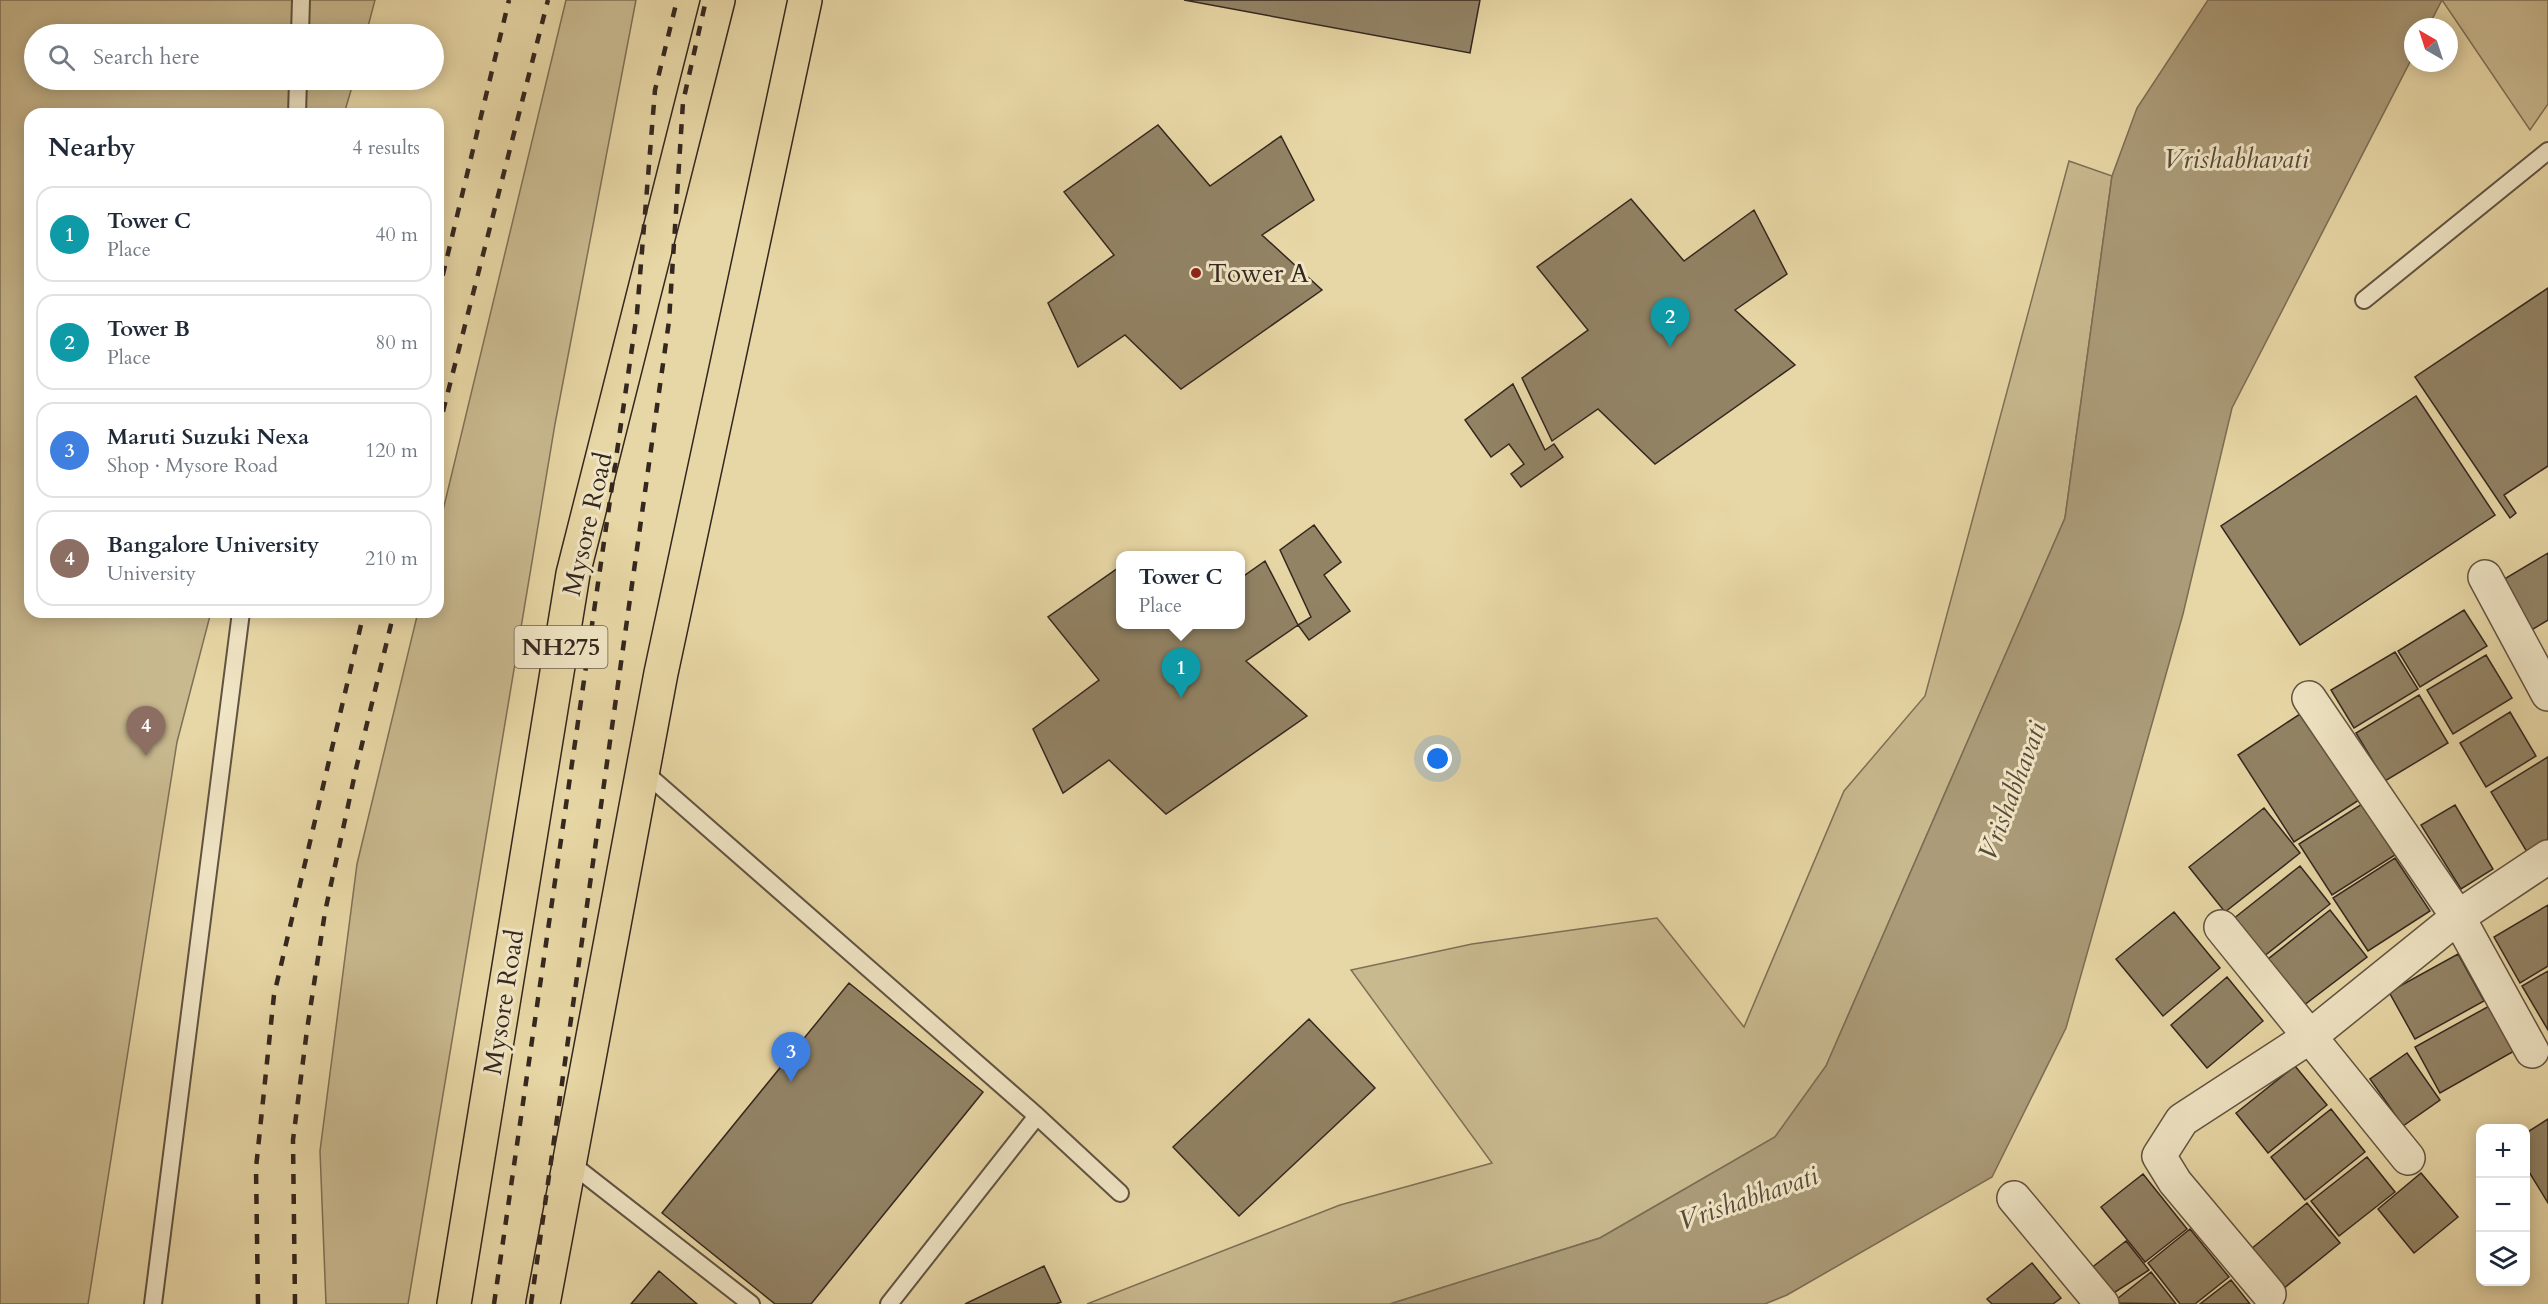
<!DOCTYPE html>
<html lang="en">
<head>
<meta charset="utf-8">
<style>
  :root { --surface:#fff; --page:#f2f2f3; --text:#1f2937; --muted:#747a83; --line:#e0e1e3; --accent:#d93025 }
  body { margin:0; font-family:Cardo,serif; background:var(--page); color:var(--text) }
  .controls { position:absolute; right:18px; bottom:18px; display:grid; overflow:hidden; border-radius:12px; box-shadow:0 3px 15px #0003 }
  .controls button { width:54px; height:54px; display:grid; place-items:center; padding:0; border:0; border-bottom:2px solid var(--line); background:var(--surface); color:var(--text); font:30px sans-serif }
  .compass { position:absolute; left:2404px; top:18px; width:54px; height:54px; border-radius:50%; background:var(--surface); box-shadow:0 3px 15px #0003; rotate:321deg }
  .you { position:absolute; left:1438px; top:759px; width:21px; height:21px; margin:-15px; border:4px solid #fff; border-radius:50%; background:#1a73e8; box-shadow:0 0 0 9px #1a73e833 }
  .badge { display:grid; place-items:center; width:39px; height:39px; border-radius:50%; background:var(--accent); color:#fff; font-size:20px; font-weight:700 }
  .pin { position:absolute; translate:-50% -50px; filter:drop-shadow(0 2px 3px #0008) }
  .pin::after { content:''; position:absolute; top:32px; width:21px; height:18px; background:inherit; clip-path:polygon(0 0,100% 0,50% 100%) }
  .popup { position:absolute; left:1116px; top:551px; width:129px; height:78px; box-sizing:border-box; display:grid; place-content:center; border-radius:12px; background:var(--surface); filter:drop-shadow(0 2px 4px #0005); font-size:20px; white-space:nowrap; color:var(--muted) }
  .popup b { font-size:22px; color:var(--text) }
  .popup::after { content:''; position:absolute; left:50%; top:100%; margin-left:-12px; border:12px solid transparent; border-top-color:var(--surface) }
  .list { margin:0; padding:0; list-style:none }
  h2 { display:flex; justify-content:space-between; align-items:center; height:78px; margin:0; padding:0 24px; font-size:26px }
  h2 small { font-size:20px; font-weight:400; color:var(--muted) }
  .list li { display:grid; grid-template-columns:39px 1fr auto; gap:18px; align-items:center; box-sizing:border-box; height:96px; margin:0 12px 12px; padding:0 12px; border:2px solid var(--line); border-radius:18px }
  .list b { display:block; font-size:22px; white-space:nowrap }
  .list p { margin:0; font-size:20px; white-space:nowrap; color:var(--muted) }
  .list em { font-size:20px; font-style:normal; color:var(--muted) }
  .icon { flex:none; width:33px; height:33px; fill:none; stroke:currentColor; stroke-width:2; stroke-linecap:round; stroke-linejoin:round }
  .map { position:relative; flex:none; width:2548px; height:1304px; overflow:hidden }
  .search { position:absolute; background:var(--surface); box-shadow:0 3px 15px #0003; left:24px; top:24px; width:420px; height:66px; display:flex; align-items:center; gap:15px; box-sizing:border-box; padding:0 21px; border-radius:33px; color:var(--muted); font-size:22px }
  .panel { position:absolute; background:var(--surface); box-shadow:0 3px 15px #0003; left:24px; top:108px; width:420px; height:510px; border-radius:18px }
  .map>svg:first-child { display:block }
</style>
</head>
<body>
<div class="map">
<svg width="2548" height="1304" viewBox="0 0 2548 1304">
  <rect width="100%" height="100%" fill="#e8d7a6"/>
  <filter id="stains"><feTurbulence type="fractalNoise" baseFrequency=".00333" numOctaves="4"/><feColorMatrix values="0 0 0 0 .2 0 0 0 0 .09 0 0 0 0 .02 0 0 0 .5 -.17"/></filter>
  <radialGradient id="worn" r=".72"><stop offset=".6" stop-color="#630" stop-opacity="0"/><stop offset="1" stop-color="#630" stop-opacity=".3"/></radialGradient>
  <path fill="#c9b98f" stroke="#7e7057" stroke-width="1.5" d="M 0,0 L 375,0 L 366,34 L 34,34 L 34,80 L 354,80 L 344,114 L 30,114 L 30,612 L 211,612 L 177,742 L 88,1304 L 0,1304 Z
    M 566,0 L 636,0 L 555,424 L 408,1304 L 326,1304 L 320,1151 L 357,864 L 418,612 L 438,612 L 438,531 Z
    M 2442,0 L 2548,0 L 2548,104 L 2530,130 Z
    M 2069,161 L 2112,176 L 2065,518 L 1826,1066 L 1775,1137 L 1600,1238 L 1390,1304 L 1087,1304 L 1340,1205 L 1492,1163 L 1351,970 L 1472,944 L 1657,918 L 1744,1027 L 1844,791 L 1925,696 Z"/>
  <path fill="#ab9b78" stroke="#7b6d54" stroke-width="1.5" d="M 2208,0 L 2442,0 L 2428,27 L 2413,27 L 2413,56 L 2232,408 L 2183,614 L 2066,1028 L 1992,1177 L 1787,1295 L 1765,1304 L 1390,1304 L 1600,1238 L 1775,1137 L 1826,1066 L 2065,518 L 2112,176 L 2137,108 Z"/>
  <path fill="#928365" stroke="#34271f" stroke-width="1.5" d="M 1184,0 L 1480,0 L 1470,53 Z
    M 1158,125 L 1210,186 L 1281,136 L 1314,200 L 1262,235 L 1322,290 L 1181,389 L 1125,335 L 1078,367 L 1048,303 L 1114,255 L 1064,192 Z
    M 1631,199 L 1684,261 L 1754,210 L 1787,274 L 1735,310 L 1795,365 L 1655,464 L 1598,409 L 1552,441 L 1522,378 L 1588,330 L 1537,267 Z
    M 2548,288 L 2548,466 L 2504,495 L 2516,513 L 2510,518 L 2415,377 Z
    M 1513,384 L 1545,450 L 1554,444 L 1563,457 L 1521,487 L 1511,474 L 1524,464 L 1509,444 L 1491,457 L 1465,420 Z
    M 2416,396 L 2495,515 L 2300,645 L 2221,526 Z
    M 1314,525 L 1341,562 L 1324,575 L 1350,611 L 1309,640 L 1298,625 L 1311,617 L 1280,550 Z
    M 2548,553 L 2548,620 L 2525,634 L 2496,584 Z
    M 1265,561 L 1298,625 L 1246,661 L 1307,716 L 1166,814 L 1109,760 L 1063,793 L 1033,729 L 1099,680 L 1048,617 L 1121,566 L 1121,624 L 1241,624 L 1241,578 Z
    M 2464,610 L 2487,646 L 2420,687 L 2398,651 Z
    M 2395,652 L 2418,689 L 2354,728 L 2331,690 Z
    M 2486,655 L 2512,698 L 2453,734 L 2427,690 Z
    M 2419,695 L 2448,743 L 2385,781 L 2356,733 Z
    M 2303,712 L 2359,800 L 2294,842 L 2238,755 Z
    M 2510,712 L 2536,756 L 2486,787 L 2460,743 Z
    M 2548,757 L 2548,839 L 2527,852 L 2491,792 Z
    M 2362,804 L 2395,855 L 2332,895 L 2299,844 Z
    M 2455,805 L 2493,869 L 2461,889 L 2421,825 Z
    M 2264,808 L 2300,853 L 2225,912 L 2189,867 Z
    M 2395,858 L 2430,911 L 2368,951 L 2333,898 Z
    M 2300,866 L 2330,904 L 2263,957 L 2233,919 Z
    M 2548,905 L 2548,966 L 2520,983 L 2494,937 Z
    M 2330,910 L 2367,957 L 2299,1009 L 2263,963 Z
    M 2174,912 L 2220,968 L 2163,1016 L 2116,959 Z
    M 2458,954 L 2484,1001 L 2415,1039 L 2389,992 Z
    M 2548,971 L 2548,1030 L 2522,986 Z
    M 2227,977 L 2263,1021 L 2207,1068 L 2171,1025 Z
    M 849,983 L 983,1092 L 811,1304 L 775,1304 L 662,1213 Z
    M 2491,1005 L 2516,1050 L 2440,1093 L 2415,1047 Z
    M 1309,1019 L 1375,1088 L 1239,1216 L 1173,1147 Z
    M 2407,1053 L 2440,1100 L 2403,1126 L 2370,1079 Z
    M 2295,1066 L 2327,1105 L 2268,1153 L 2236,1113 Z
    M 2331,1109 L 2365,1152 L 2305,1200 L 2271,1157 Z
    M 2548,1119 L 2548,1203 L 2526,1167 L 2526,1133 Z
    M 2367,1157 L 2395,1192 L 2339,1236 L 2311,1201 Z
    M 2421,1173 L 2458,1217 L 2414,1253 L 2378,1209 Z
    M 2143,1174 L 2187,1229 L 2145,1262 L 2101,1207 Z
    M 2307,1203 L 2340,1243 L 2283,1289 L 2251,1249 Z
    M 2190,1229 L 2229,1277 L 2195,1304 L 2180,1304 L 2148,1263 Z
    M 2126,1241 L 2149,1270 L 2109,1296 L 2086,1272 Z
    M 2032,1263 L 2061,1298 L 2053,1304 L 1992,1304 L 1987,1299 Z
    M 1044,1266 L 1061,1302 L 1056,1304 L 965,1304 Z
    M 659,1271 L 697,1304 L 631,1304 Z
    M 2151,1272 L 2176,1304 L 2112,1303 Z
    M 2231,1280 L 2250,1304 L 2200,1304 Z"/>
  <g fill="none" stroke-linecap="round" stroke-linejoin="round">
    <defs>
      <path id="lane" d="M 300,34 L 301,0
        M 297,114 L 298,80
        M 2364,300 L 2548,151
        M 642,770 L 1037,1116 L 889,1304
        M 1037,1116 L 1120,1193
        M 569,1162 L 751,1304
        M 153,1304 L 241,612"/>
      <path id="street" d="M 2485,577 L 2548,694
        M 2309,698 L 2458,917 L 2532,1051
        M 2221,927 L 2408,1158
        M 2014,1198 L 2102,1304
        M 2269,1294 L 2175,1182 L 2159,1156 L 2182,1120 L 2308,1038 L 2458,917 L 2548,857"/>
      <path id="highway" d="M 454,1304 L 573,574 L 718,0
        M 543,1304 L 661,673 L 805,0"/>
    </defs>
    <use href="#lane" stroke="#615341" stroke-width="20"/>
    <use href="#street" stroke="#615341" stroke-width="36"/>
    <use href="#highway" stroke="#34271f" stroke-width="36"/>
    <use href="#lane" stroke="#f0e5c5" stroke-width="16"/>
    <use href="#street" stroke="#f0e5c5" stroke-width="33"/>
    <use href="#highway" stroke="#e8d7a6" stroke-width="33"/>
    <path stroke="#34271f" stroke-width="4.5" stroke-dasharray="10 10" stroke-linecap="butt" d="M 438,295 L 509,0
      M 438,431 L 548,0
      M 258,1304 L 256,1168 L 274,995 L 364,612
      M 295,1304 L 293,1140 L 307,1030 L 325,912 L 356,769 L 394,612
      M 494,1304 L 637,313 L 655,90 L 677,0
      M 531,1304 L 669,321 L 683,102 L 706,0"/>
  </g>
  <circle fill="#8f2418" stroke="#f0e5c5" stroke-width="2" cx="1196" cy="273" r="6"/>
  <g text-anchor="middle" stroke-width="6" stroke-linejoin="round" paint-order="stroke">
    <rect fill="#f0e5c5" stroke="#6c6051" stroke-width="1.5" x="514.5" y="626" width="93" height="42" rx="4.5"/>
    <g font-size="24" font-weight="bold" fill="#34271f">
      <text x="561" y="655">NH275</text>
    </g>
    <g font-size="26" fill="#34271f" stroke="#f0e5c5" text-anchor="start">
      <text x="1208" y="282">Tower A</text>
    </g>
    <g font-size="26" fill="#34271f" stroke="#f0e5c5">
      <text transform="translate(587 524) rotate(-77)" y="9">Mysore Road</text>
      <text transform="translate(503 1002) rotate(-81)" y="9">Mysore Road</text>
    </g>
    <g font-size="27" font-style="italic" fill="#584a3a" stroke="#f0e5c5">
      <text x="2236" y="168">Vrishabhavati</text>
      <text transform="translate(2012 791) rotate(-69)" y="9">Vrishabhavati</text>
      <text transform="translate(1748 1198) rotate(-19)" y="9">Vrishabhavati</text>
    </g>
  </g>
  <rect width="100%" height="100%" filter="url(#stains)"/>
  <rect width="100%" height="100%" fill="url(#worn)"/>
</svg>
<div class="controls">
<button>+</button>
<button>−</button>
<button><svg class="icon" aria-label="layers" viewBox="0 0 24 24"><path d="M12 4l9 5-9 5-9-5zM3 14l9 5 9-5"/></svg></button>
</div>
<svg class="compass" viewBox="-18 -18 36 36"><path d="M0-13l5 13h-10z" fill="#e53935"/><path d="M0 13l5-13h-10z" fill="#747a83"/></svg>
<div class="you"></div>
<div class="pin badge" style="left:1181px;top:698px;background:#0f9aa8">1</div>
<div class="popup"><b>Tower C</b>Place</div>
<div class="pin badge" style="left:1670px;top:347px;background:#0f9aa8">2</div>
<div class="pin badge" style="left:791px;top:1082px;background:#3f7fe0">3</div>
<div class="pin badge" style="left:146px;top:756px;background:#8d6e63">4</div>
<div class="search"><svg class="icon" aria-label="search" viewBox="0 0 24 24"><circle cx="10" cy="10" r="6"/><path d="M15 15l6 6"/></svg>Search here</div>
<section class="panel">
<h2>Nearby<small>4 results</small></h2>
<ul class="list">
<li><span class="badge" style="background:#0f9aa8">1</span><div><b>Tower C</b><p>Place</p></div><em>40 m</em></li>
<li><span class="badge" style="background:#0f9aa8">2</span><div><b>Tower B</b><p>Place</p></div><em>80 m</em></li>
<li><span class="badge" style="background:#3f7fe0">3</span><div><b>Maruti Suzuki Nexa</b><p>Shop · Mysore Road</p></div><em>120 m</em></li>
<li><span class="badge" style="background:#8d6e63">4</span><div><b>Bangalore University</b><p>University</p></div><em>210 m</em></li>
</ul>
</section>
</div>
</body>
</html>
